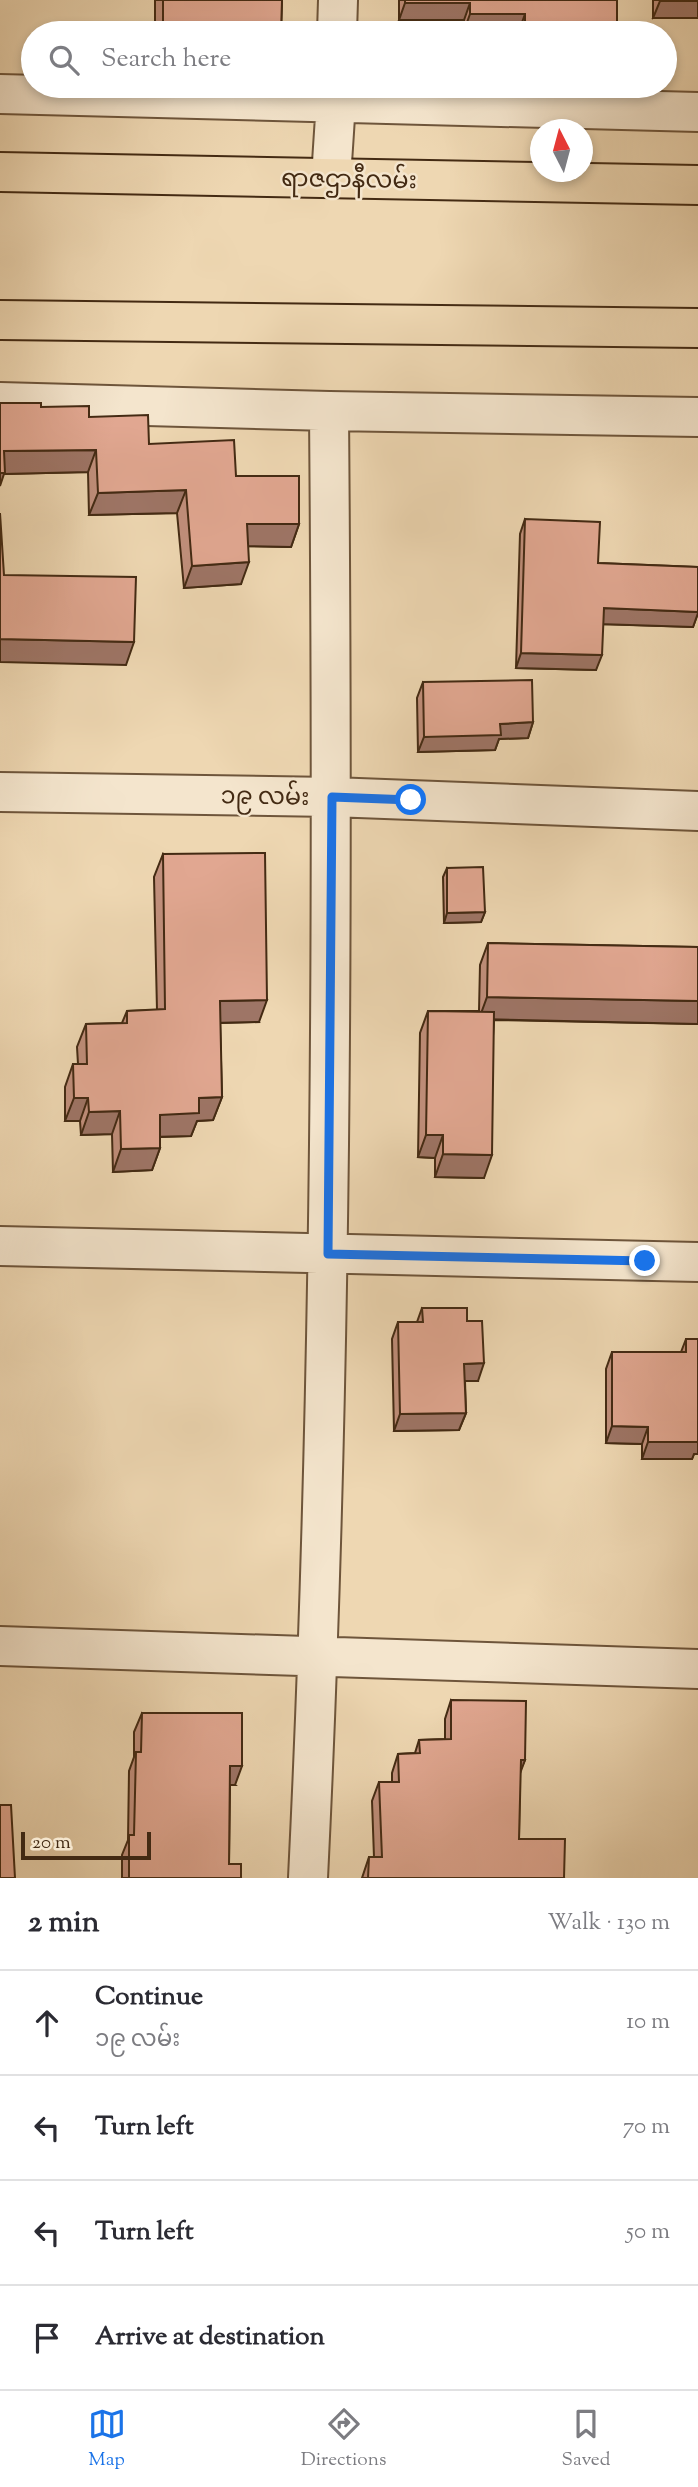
<!DOCTYPE html>
<html lang="en">
<head>
<meta charset="utf-8">
<style>
  :root { --surface:#fff; --page:#f2f2f3; --text:#2b2b33; --muted:#7c7c81; --line:#e1e1e2; --accent:#1a73e8 }
  body { margin:0; font-family:"Sorts Mill Goudy","Noto Sans Myanmar",serif; background:var(--page); color:var(--text) }
  .compass { position:absolute; left:530px; top:119px; width:63px; height:63px; border-radius:50%; background:var(--surface); box-shadow:0 4px 10px #0003; rotate:354deg }
  .scale { position:absolute; left:21px; bottom:18px; width:130px; box-sizing:border-box; padding-left:7px; border:4px solid #432a13; border-top:0; font-size:19px; line-height:24px; white-space:nowrap; color:#432a13; -webkit-text-stroke:5px #f4e5cd; paint-order:stroke }
  .stop { position:absolute; width:21px; height:21px; margin:-16px; border:5px solid #1a73e8; border-radius:50%; background:#fff }
  .stop.end { background:#1a73e8; border-color:#fff; box-shadow:0 2px 7px #0008 }
  .list { margin:0; padding:0; list-style:none }
  h2 { display:flex; justify-content:space-between; align-items:center; height:91px; margin:0; padding:0 28px; font-size:30px }
  h2 small { font-size:23px; font-weight:400; color:var(--muted) }
  .list li { display:grid; grid-template-columns:46px 1fr auto; gap:21px; align-items:center; box-sizing:border-box; height:105px; padding:0 28px; border-top:2px solid var(--line) }
  .list b { display:block; font-size:26px; white-space:nowrap }
  .list p { margin:0; font-size:23px; white-space:nowrap; color:var(--muted) }
  .list em { font-size:23px; font-style:normal; color:var(--muted) }
  .icon { flex:none; width:38px; height:38px; fill:none; stroke:currentColor; stroke-width:2; stroke-linecap:round; stroke-linejoin:round }
  .map { position:relative; flex:none; width:698px; height:1878px; overflow:hidden }
  .search { position:absolute; background:var(--surface); box-shadow:0 4px 10px #0003; left:21px; right:21px; top:21px; height:77px; display:flex; align-items:center; gap:18px; box-sizing:border-box; padding:0 24px; border-radius:38px; color:var(--muted); font-size:26px }
  .sheet { height:511px; background:var(--surface) }
  nav { display:flex; justify-content:space-around; align-items:center; box-sizing:border-box; height:98px; border-top:2px solid var(--line); background:var(--surface); font-size:19px; color:var(--muted) }
  nav a { display:grid; justify-items:center; gap:4px }
  nav .on { color:var(--accent) }
  .map>svg:first-child { display:block }
</style>
</head>
<body>
<div class="map">
<svg width="698" height="1878" viewBox="0 0 698 1878">
  <rect width="100%" height="100%" fill="#eed7b2"/>
  <filter id="stains"><feTurbulence type="fractalNoise" baseFrequency=".00286" numOctaves="4"/><feColorMatrix values="0 0 0 0 .2 0 0 0 0 .09 0 0 0 0 .02 0 0 0 .5 -.17"/></filter>
  <radialGradient id="worn" r=".72"><stop offset=".6" stop-color="#630" stop-opacity="0"/><stop offset="1" stop-color="#630" stop-opacity=".3"/></radialGradient>
  <g fill="none" stroke-linecap="round" stroke-linejoin="round">
    <defs>
      <path id="minor" d="M 337,33 L 338,0
        M 0,94 L 698,112
        M 331,178 L 337,86
        M 0,402 L 329,411 L 698,417
        M 0,792 L 332,797 L 698,811
        M 0,1246 L 698,1262
        M 0,1646 L 698,1669
        M 308,1878 C 332,1389 333,900 329,411"/>
      <path id="primary" d="M 0,172 L 698,185
        M 0,320 L 698,328"/>
    </defs>
    <use href="#minor" stroke="#6e553b" stroke-width="42"/>
    <use href="#primary" stroke="#432a13" stroke-width="42"/>
    <use href="#minor" stroke="#f4e5cd" stroke-width="38"/>
    <use href="#primary" stroke="#eed7b2" stroke-width="38"/>
  </g>
  <path fill="#c2907d" stroke="#432a13" stroke-width="2" d="M 155,0 L 282,0 L 281,33 L 155,33 Z
    M 399,0 L 617,0 L 616,33 L 519,33 L 519,31 L 464,31 L 464,20 L 399,20 Z
    M 653,0 L 698,0 L 653,18 Z
    M 0,403 L 41,407 L 89,417 L 149,444 L 236,476 L 299,524 L 291,547 L 248,546 L 241,584 L 184,588 L 177,513 L 89,515 L 88,472 L 4,474 Z
    M 525,519 L 598,563 L 698,567 L 698,613 L 693,627 L 603,624 L 596,670 L 516,668 L 520,534 Z
    M 423,682 L 533,722 L 528,738 L 499,739 L 495,750 L 418,752 L 417,698 Z
    M 163,854 L 259,1022 L 220,1023 L 222,1097 L 213,1120 L 197,1121 L 191,1136 L 160,1137 L 160,1148 L 152,1170 L 113,1172 L 112,1134 L 81,1135 L 80,1121 L 65,1121 L 65,1087 L 73,1064 L 78,1064 L 77,1047 L 86,1024 L 122,1023 L 127,1011 L 157,1010 L 154,877 Z
    M 447,868 L 485,912 L 481,922 L 444,923 L 443,877 Z
    M 488,943 L 698,947 L 698,1024 L 494,1020 L 484,1178 L 435,1177 L 435,1158 L 418,1157 L 420,1033 L 428,1011 L 479,1011 L 480,965 Z
    M 422,1308 L 467,1321 L 478,1381 L 465,1381 L 466,1413 L 459,1430 L 394,1431 L 392,1339 L 398,1322 L 417,1322 Z
    M 686,1339 L 694,1454 L 692,1459 L 642,1459 L 642,1444 L 606,1443 L 606,1369 L 612,1352 L 681,1352 Z
    M 451,1700 L 525,1760 L 520,1771 L 519,1839 L 564,1878 L 362,1878 L 369,1857 L 374,1857 L 372,1801 L 379,1782 L 392,1782 L 392,1773 L 398,1754 L 415,1753 L 419,1740 L 445,1739 L 445,1719 Z
    M 142,1713 L 235,1785 L 230,1785 L 229,1864 L 241,1878 L 122,1878 L 122,1855 L 128,1840 L 129,1771 L 134,1757 L 134,1732 Z"/>
  <path fill="#9e7566" stroke="#432a13" stroke-width="2" d="M 660,1 L 698,1 L 698,18 L 653,18 Z
    M 405,3 L 470,3 L 464,20 L 399,20 Z
    M 470,14 L 525,14 L 519,31 L 464,31 Z
    M 525,30 L 617,30 L 616,33 L 524,33 Z
    M 96,450 L 88,472 L 4,474 L 0,486 L 0,463 L 4,451 Z
    M 186,490 L 177,513 L 89,515 L 98,493 Z
    M 247,524 L 299,524 L 291,547 L 238,546 Z
    M 249,562 L 241,584 L 184,588 L 192,566 Z
    M 604,608 L 698,612 L 698,613 L 693,627 L 598,624 Z
    M 0,639 L 134,642 L 126,665 L 0,662 Z
    M 521,653 L 602,655 L 596,670 L 516,668 Z
    M 533,722 L 528,738 L 499,739 L 495,750 L 418,752 L 424,737 L 500,724 Z
    M 485,912 L 481,922 L 444,923 L 447,913 Z
    M 487,997 L 698,1001 L 698,1024 L 479,1019 Z
    M 267,1000 L 259,1022 L 212,1023 L 220,1001 Z
    M 222,1097 L 213,1120 L 197,1121 L 191,1136 L 151,1137 L 160,1115 L 199,1098 Z
    M 74,1098 L 88,1098 L 80,1121 L 65,1121 Z
    M 120,1111 L 112,1134 L 81,1135 L 89,1112 Z
    M 426,1135 L 443,1135 L 435,1158 L 418,1157 Z
    M 160,1148 L 152,1170 L 113,1172 L 121,1149 Z
    M 443,1154 L 492,1155 L 484,1178 L 435,1177 Z
    M 484,1363 L 478,1381 L 458,1381 L 464,1364 Z
    M 466,1413 L 459,1430 L 394,1431 L 400,1414 Z
    M 612,1426 L 648,1427 L 642,1444 L 606,1443 Z
    M 698,1438 L 698,1454 L 694,1454 L 692,1459 L 642,1459 L 648,1442 Z
    M 521,1760 L 525,1760 L 518,1779 Z
    M 230,1766 L 242,1766 L 235,1785 L 223,1785 Z"/>
  <path fill="#e1a791" stroke="#432a13" stroke-width="2" d="M 163,0 L 282,0 L 281,33 L 163,33 Z
    M 405,0 L 617,0 L 617,30 L 525,30 L 525,14 L 470,14 L 470,3 L 405,3 Z
    M 660,0 L 698,0 L 698,1 L 660,1 Z
    M 0,403 L 41,403 L 41,407 L 89,406 L 89,417 L 148,415 L 149,444 L 234,440 L 236,476 L 299,476 L 299,524 L 247,524 L 249,562 L 192,566 L 186,490 L 98,493 L 96,450 L 4,451 L 5,473 L 0,473 Z
    M 0,513 L 4,575 L 136,577 L 134,642 L 0,639 Z
    M 525,519 L 600,522 L 598,563 L 698,567 L 698,612 L 604,608 L 602,655 L 521,653 Z
    M 532,680 L 533,722 L 500,724 L 501,735 L 424,737 L 423,682 Z
    M 265,853 L 267,1000 L 220,1001 L 222,1097 L 199,1098 L 199,1113 L 160,1115 L 160,1148 L 121,1149 L 120,1111 L 89,1112 L 88,1098 L 74,1098 L 73,1064 L 87,1064 L 86,1024 L 127,1023 L 127,1011 L 165,1009 L 163,854 Z
    M 483,867 L 485,912 L 447,913 L 447,868 Z
    M 488,943 L 698,947 L 698,1001 L 487,997 Z
    M 428,1011 L 494,1012 L 492,1155 L 443,1154 L 443,1135 L 426,1135 Z
    M 422,1308 L 467,1308 L 467,1321 L 482,1321 L 484,1363 L 464,1364 L 466,1413 L 400,1414 L 398,1322 L 423,1322 Z
    M 686,1339 L 698,1339 L 698,1442 L 648,1442 L 648,1427 L 612,1426 L 612,1352 L 686,1352 Z
    M 451,1700 L 526,1701 L 525,1760 L 521,1760 L 519,1839 L 565,1839 L 564,1878 L 368,1878 L 369,1857 L 382,1857 L 379,1782 L 399,1782 L 398,1754 L 420,1753 L 419,1740 L 451,1739 Z
    M 142,1713 L 242,1713 L 242,1766 L 230,1766 L 229,1864 L 241,1864 L 241,1878 L 129,1878 L 129,1835 L 134,1835 L 136,1752 L 141,1752 Z
    M 0,1805 L 11,1805 L 15,1878 L 0,1878 Z"/>
  <g fill="none" stroke-linecap="round" stroke-linejoin="round">
    <path stroke="#1a73e8" stroke-width="9" d="M 411,800 L 332,797 L 328,1254 L 645,1261"/>
  </g>
  <g text-anchor="middle" stroke-width="5" stroke-linejoin="round" paint-order="stroke">
    <g font-size="24" fill="#432a13" stroke="#f4e5cd">
      <text transform="translate(349 179) rotate(1)" y="8">ရာဇဌာနီလမ်း</text>
      <text transform="translate(265 796) rotate(1)" y="8">၁၉ လမ်း</text>
    </g>
  </g>
  <rect width="100%" height="100%" filter="url(#stains)"/>
  <rect width="100%" height="100%" fill="url(#worn)"/>
</svg>
<svg class="compass" viewBox="-18 -18 36 36"><path d="M0-13l5 13h-10z" fill="#e53935"/><path d="M0 13l5-13h-10z" fill="#7c7c81"/></svg>
<div class="scale">20 m</div>
<div class="stop" style="left:411px;top:800px"></div>
<div class="stop end" style="left:645px;top:1261px"></div>
<div class="search"><svg class="icon" aria-label="search" viewBox="0 0 24 24"><circle cx="10" cy="10" r="6"/><path d="M15 15l6 6"/></svg>Search here</div>
</div>
<section class="sheet">
<h2>2 min<small>Walk · 130 m</small></h2>
<ul class="list">
<li><svg class="icon" aria-label="ahead" viewBox="0 0 24 24"><path d="M12 20V5M6 11l6-6 6 6"/></svg><div><b>Continue</b><p>၁၉ လမ်း</p></div><em>10 m</em></li>
<li><svg class="icon" aria-label="left" viewBox="0 0 24 24"><path d="M17 20v-9H6M10 6l-5 5 5 5"/></svg><div><b>Turn left</b></div><em>70 m</em></li>
<li><svg class="icon" aria-label="left" viewBox="0 0 24 24"><path d="M17 20v-9H6M10 6l-5 5 5 5"/></svg><div><b>Turn left</b></div><em>50 m</em></li>
<li><svg class="icon" aria-label="arrive" viewBox="0 0 24 24"><path d="M6 21V4h12l-3 4 3 4H6"/></svg><div><b>Arrive at destination</b></div></li>
</ul>
</section>
<nav>
<a class="on"><svg class="icon" aria-label="map" viewBox="0 0 24 24"><path d="M3 6l6-2 6 2 6-2v14l-6 2-6-2-6 2zM9 4v14M15 6v14"/></svg>Map</a>
<a><svg class="icon" aria-label="directions" viewBox="0 0 24 24"><path d="M12 3l9 9-9 9-9-9zM9 14v-3h6M13 9l2 2-2 2"/></svg>Directions</a>
<a><svg class="icon" aria-label="saved" viewBox="0 0 24 24"><path d="M7 4h10v16l-5-4-5 4z"/></svg>Saved</a>
</nav>
</body>
</html>
